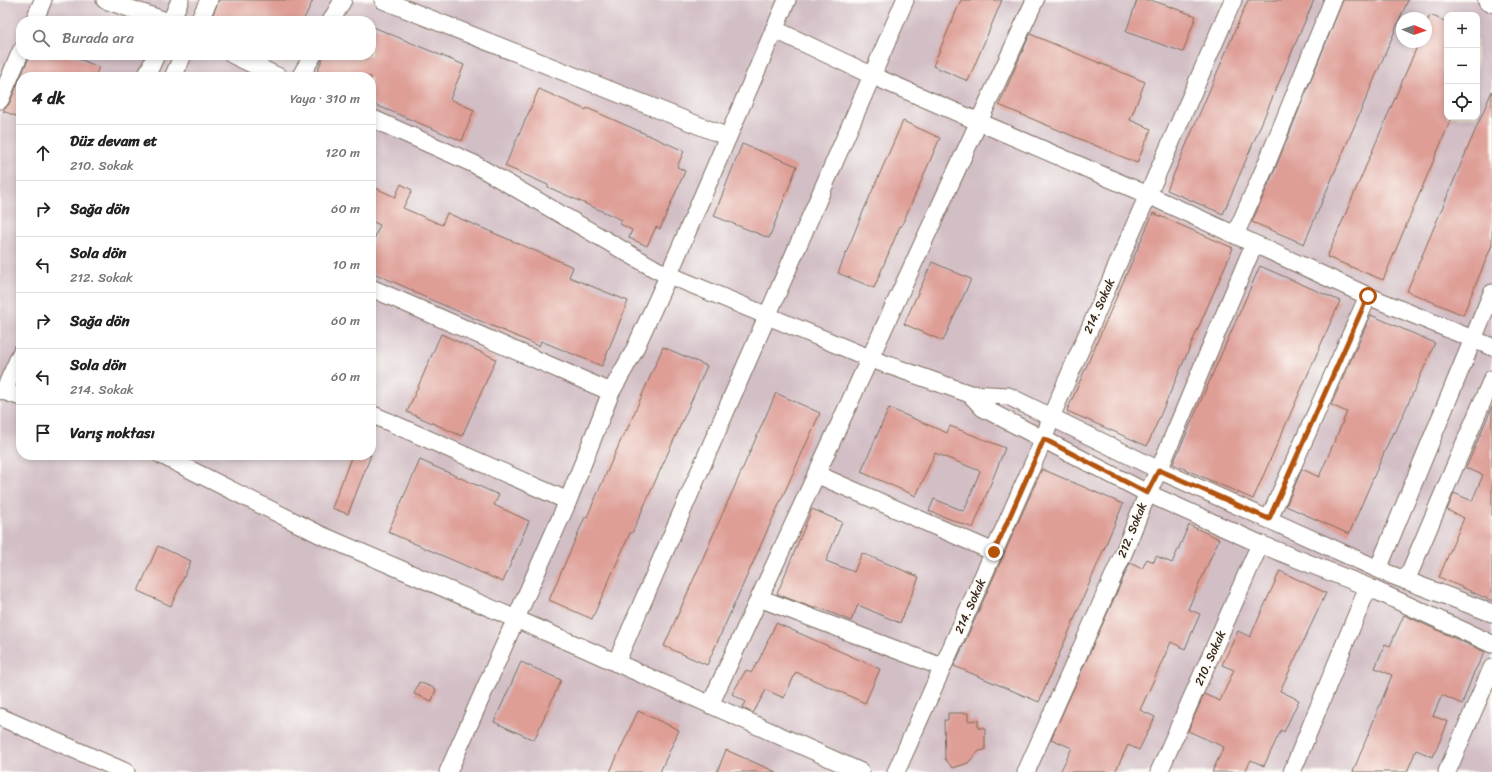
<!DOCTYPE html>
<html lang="tr">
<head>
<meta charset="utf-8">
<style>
  :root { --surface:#fff; --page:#f6f6f6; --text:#222; --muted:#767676; --line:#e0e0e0 }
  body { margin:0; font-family:Sriracha,sans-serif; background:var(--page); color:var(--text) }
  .controls { position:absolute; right:12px; top:12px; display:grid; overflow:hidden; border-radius:8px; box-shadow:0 2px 6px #0003 }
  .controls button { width:36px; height:36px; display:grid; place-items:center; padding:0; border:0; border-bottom:1px solid var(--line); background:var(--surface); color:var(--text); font:20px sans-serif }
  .compass { position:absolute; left:1396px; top:12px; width:36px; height:36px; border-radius:50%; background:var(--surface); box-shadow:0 2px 6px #0003; rotate:92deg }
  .stop { position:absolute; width:12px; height:12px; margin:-9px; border:3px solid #b45309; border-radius:50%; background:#fff }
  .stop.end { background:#b45309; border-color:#fff; box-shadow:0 1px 4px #0008 }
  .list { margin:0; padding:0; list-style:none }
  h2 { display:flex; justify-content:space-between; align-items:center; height:52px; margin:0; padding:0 16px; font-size:17px }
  h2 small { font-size:13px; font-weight:400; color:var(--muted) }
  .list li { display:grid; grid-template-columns:26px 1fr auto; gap:12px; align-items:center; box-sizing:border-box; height:56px; padding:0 16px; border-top:1px solid var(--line) }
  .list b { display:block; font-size:15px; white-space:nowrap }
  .list p { margin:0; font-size:13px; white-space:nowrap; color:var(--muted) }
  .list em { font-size:13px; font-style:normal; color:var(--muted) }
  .icon { flex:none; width:22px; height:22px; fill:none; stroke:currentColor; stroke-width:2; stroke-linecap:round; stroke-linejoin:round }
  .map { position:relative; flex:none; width:1492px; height:772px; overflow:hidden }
  .search { position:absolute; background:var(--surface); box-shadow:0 2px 6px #0003; left:16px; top:16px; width:360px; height:44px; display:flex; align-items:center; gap:10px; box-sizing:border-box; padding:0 14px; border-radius:16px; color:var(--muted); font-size:15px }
  .panel { position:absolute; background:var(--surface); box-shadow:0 2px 6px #0003; left:16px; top:72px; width:360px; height:388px; border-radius:16px }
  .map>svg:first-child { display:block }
</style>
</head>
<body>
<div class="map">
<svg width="1492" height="772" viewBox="0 0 1492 772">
  <rect width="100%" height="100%" fill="#fdfcf7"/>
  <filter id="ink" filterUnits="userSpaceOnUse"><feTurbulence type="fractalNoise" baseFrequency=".025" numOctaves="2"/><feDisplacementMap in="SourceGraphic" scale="8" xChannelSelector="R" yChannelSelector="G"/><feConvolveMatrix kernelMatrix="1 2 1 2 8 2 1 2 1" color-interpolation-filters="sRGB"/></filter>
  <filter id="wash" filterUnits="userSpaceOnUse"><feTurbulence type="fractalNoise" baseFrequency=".012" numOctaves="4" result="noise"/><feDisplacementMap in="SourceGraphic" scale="16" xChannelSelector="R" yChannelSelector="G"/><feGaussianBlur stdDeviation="0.9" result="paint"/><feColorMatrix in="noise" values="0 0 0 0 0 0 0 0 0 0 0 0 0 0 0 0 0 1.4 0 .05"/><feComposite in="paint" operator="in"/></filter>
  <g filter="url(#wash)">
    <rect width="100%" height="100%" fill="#f4ead4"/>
    <path fill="#d2bec5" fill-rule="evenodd" d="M 0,0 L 1492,0 L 1492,772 L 0,772 ZM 1447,15 L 1477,15 L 1477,117 L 1447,117 ZM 1402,18 L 1426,18 L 1426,42 L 1402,42 ZM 21,21 L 371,21 L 371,55 L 21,55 ZM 21,77 L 371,77 L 371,455 L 21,455 Z"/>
    <g id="blocks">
      <path fill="#de9e96" d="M 219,0 L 313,0 L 303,21 L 210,21 Z
        M 961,0 L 1002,0 L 968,81 L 933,66 Z
        M 1137,0 L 1151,0 L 1196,16 L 1183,52 L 1126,32 Z
        M 1248,0 L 1314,0 L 1223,214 L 1167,190 Z
        M 1343,0 L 1408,0 L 1304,244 L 1252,222 L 1275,169 Z
        M 1430,15 L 1447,22 L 1447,117 L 1452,117 L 1383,280 L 1327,257 L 1419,42 L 1426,42 L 1426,24 Z
        M 371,26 L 464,65 L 450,99 L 474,110 L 462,141 L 371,103 L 371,77 L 315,77 L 324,55 L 371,55 Z
        M 1030,34 L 1145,82 L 1130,120 L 1151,129 L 1137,163 L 999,105 Z
        M 30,55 L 69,55 L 99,67 L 95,77 L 21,77 L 21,118 L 3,111 L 9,104 Z
        M 539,89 L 586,110 L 587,108 L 684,151 L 677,167 L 685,171 L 660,229 L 656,227 L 647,246 L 629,238 L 632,230 L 620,224 L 622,220 L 548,187 L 548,185 L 505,166 Z
        M 1492,91 L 1492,245 L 1463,315 L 1407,291 Z
        M 903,121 L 940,138 L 901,227 L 900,226 L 874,288 L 838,273 L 862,214 Z
        M 742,144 L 797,166 L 769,238 L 714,216 Z
        M 401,184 L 412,190 L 403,208 L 442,225 L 447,213 L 573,267 L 569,277 L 628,301 L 602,366 L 541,341 L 539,346 L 413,292 L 414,291 L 371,272 L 371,246 L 380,225 L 371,221 L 371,186 L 395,197 Z
        M 1153,213 L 1233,248 L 1147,446 L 1067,411 Z
        M 932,262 L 971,279 L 943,341 L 904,324 Z
        M 1260,266 L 1340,301 L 1253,499 L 1173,464 Z
        M 1371,315 L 1435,343 L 1395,433 L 1393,432 L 1349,534 L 1286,506 L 1302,469 L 1319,477 L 1347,412 L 1331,405 Z
        M 441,334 L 496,359 L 462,436 L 407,412 Z
        M 663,347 L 707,366 L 632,533 L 630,533 L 592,619 L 549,600 L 585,517 L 587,517 L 625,431 L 626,432 Z
        M 776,393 L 820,413 L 707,665 L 664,646 Z
        M 1492,407 L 1492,601 L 1439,577 L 1464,518 L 1447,510 L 1454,493 L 1472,501 L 1483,475 L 1466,468 Z
        M 889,408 L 947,433 L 950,426 L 1005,448 L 973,528 L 929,511 L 934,499 L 964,511 L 980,471 L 935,453 L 916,496 L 861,472 Z
        M 352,455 L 371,455 L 348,514 L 332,508 Z
        M 420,460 L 499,495 L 494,505 L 529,521 L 503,582 L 388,532 Z
        M 1042,469 L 1123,504 L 1039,702 L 954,666 Z
        M 812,509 L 842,522 L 826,561 L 854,572 L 862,553 L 919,577 L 900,623 L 858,605 L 851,621 L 817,607 L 816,609 L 777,594 Z
        M 1189,525 L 1219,539 L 1188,609 L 1200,614 L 1185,649 L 1171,642 L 1140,710 L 1155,717 L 1139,750 L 1128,745 L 1115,772 L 1060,772 L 1072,748 L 1051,739 L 1130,563 L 1142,569 L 1147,559 L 1154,562 L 1156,556 L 1172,563 Z
        M 158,546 L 191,561 L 171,606 L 138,591 Z
        M 1280,571 L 1326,593 L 1280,691 L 1299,700 L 1284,732 L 1281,730 L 1264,766 L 1251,760 L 1245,772 L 1212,772 L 1224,747 L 1188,731 L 1204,694 L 1220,701 L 1234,670 L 1222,665 L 1238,631 L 1250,637 Z
        M 1404,615 L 1485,652 L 1474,672 L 1462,704 L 1442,695 L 1433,716 L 1448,722 L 1433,757 L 1416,750 L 1407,772 L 1353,772 L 1392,675 L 1375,668 L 1385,644 L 1390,646 Z
        M 776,623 L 880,669 L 865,703 L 796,672 L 784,698 L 766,690 L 753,713 L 742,708 L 746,702 L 732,694 L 746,670 L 751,673 L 759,660 Z
        M 521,662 L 561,680 L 534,740 L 494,722 Z
        M 419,682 L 436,689 L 432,701 L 414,694 Z
        M 638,711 L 679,730 L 660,772 L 610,772 Z
        M 948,713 L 968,713 L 968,721 L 978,720 L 978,728 L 985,728 L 985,750 L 979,751 L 968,763 L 953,768 L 945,759 L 944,720 L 948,720 Z
        M 726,750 L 776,772 L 717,772 Z"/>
    </g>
  </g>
  <g filter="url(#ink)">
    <use href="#blocks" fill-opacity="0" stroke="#7c6d5e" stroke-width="1"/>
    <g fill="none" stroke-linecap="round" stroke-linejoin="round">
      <defs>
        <path id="minor" d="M 105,0 L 166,21
          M 383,0 L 728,137
          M 34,21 L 43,0
          M 171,21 L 180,0
          M 199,21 L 209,0
          M 331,21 L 343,0
          M 774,29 L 873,76 L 1148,195 L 1368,296 L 1492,347
          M 233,55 L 279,77
          M 146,77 L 156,55
          M 173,77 L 183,55
          M 300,77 L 313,55
          M 0,100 L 21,51
          M 371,118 L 474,164 L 657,270 L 874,360 L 970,394 L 1008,396 L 1159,470 L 1389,574 L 1492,613
          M 1235,235 L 1266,165 L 1333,0
          M 371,288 L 611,392
          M 0,390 L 21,397
          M 4,391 L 21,353
          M 970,394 L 983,408 L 1147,493 L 1260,544 L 1368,587 L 1492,644
          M 371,414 L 568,501
          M 161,455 L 321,535 L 581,647 L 861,772
          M 816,474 L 994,552
          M 1269,519 L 1368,296
          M 1378,569 L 1492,293
          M 1406,581 L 1492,379
          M 759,598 L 942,667
          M 616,663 L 905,0
          M 710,705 L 1035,0
          M 0,717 L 126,772
          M 448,772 L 568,501 L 611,392 L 633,353 L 669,274 L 787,0
          M 896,772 L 1044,439 L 1051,417 L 1233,0
          M 1026,772 C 1057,701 1090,630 1121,559 C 1134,529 1144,498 1159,470 L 1254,244
          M 1159,772 L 1260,544
          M 1292,772 L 1368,587
          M 1447,772 L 1492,668"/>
        <path id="major" d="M 1489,0 L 1492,1"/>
      </defs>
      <use href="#minor" stroke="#7c6d5e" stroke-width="19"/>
      <use href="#major" stroke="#7c6d5e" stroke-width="24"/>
      <use href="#minor" stroke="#fff" stroke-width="17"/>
      <use href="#major" stroke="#fff" stroke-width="22"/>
    </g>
  </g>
  <g fill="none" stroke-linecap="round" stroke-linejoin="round" filter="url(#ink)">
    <path stroke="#b45309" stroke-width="5" d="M 994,552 L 1044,439 L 1147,493 L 1159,470 L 1269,519 L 1368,296"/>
  </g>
  <g text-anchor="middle" stroke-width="3.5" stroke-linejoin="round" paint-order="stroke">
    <g font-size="12" fill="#3b2a1e" stroke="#fdfcf7">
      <text transform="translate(1099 306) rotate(-66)" y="4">214. Sokak</text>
      <text transform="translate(1132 530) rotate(-68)" y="4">212. Sokak</text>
      <text transform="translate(970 606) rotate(-66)" y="4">214. Sokak</text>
      <text transform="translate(1210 658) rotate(-66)" y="4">210. Sokak</text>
    </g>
  </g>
</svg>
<div class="controls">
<button>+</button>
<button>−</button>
<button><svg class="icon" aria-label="locate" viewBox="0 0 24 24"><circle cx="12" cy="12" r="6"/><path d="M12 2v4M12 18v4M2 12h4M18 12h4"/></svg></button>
</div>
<svg class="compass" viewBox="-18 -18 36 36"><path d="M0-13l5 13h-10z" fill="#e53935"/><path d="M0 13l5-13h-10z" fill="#767676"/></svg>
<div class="stop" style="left:1368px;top:296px"></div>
<div class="stop end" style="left:994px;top:552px"></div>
<div class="search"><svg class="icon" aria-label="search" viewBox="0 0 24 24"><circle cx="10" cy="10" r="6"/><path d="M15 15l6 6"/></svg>Burada ara</div>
<section class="panel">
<h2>4 dk<small>Yaya · 310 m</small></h2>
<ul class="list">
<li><svg class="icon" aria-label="ahead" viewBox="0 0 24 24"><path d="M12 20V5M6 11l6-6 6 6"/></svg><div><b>Düz devam et</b><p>210. Sokak</p></div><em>120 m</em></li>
<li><svg class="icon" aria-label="right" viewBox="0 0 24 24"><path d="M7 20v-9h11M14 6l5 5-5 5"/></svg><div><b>Sağa dön</b></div><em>60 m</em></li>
<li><svg class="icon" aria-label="left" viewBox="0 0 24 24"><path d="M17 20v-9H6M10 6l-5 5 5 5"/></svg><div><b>Sola dön</b><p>212. Sokak</p></div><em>10 m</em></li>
<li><svg class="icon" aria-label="right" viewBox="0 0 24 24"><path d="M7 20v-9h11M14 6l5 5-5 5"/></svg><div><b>Sağa dön</b></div><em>60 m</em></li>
<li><svg class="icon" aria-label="left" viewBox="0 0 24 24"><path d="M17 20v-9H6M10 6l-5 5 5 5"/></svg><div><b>Sola dön</b><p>214. Sokak</p></div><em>60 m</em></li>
<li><svg class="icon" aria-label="arrive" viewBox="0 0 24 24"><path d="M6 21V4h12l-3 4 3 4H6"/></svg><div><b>Varış noktası</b></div></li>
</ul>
</section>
</div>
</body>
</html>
